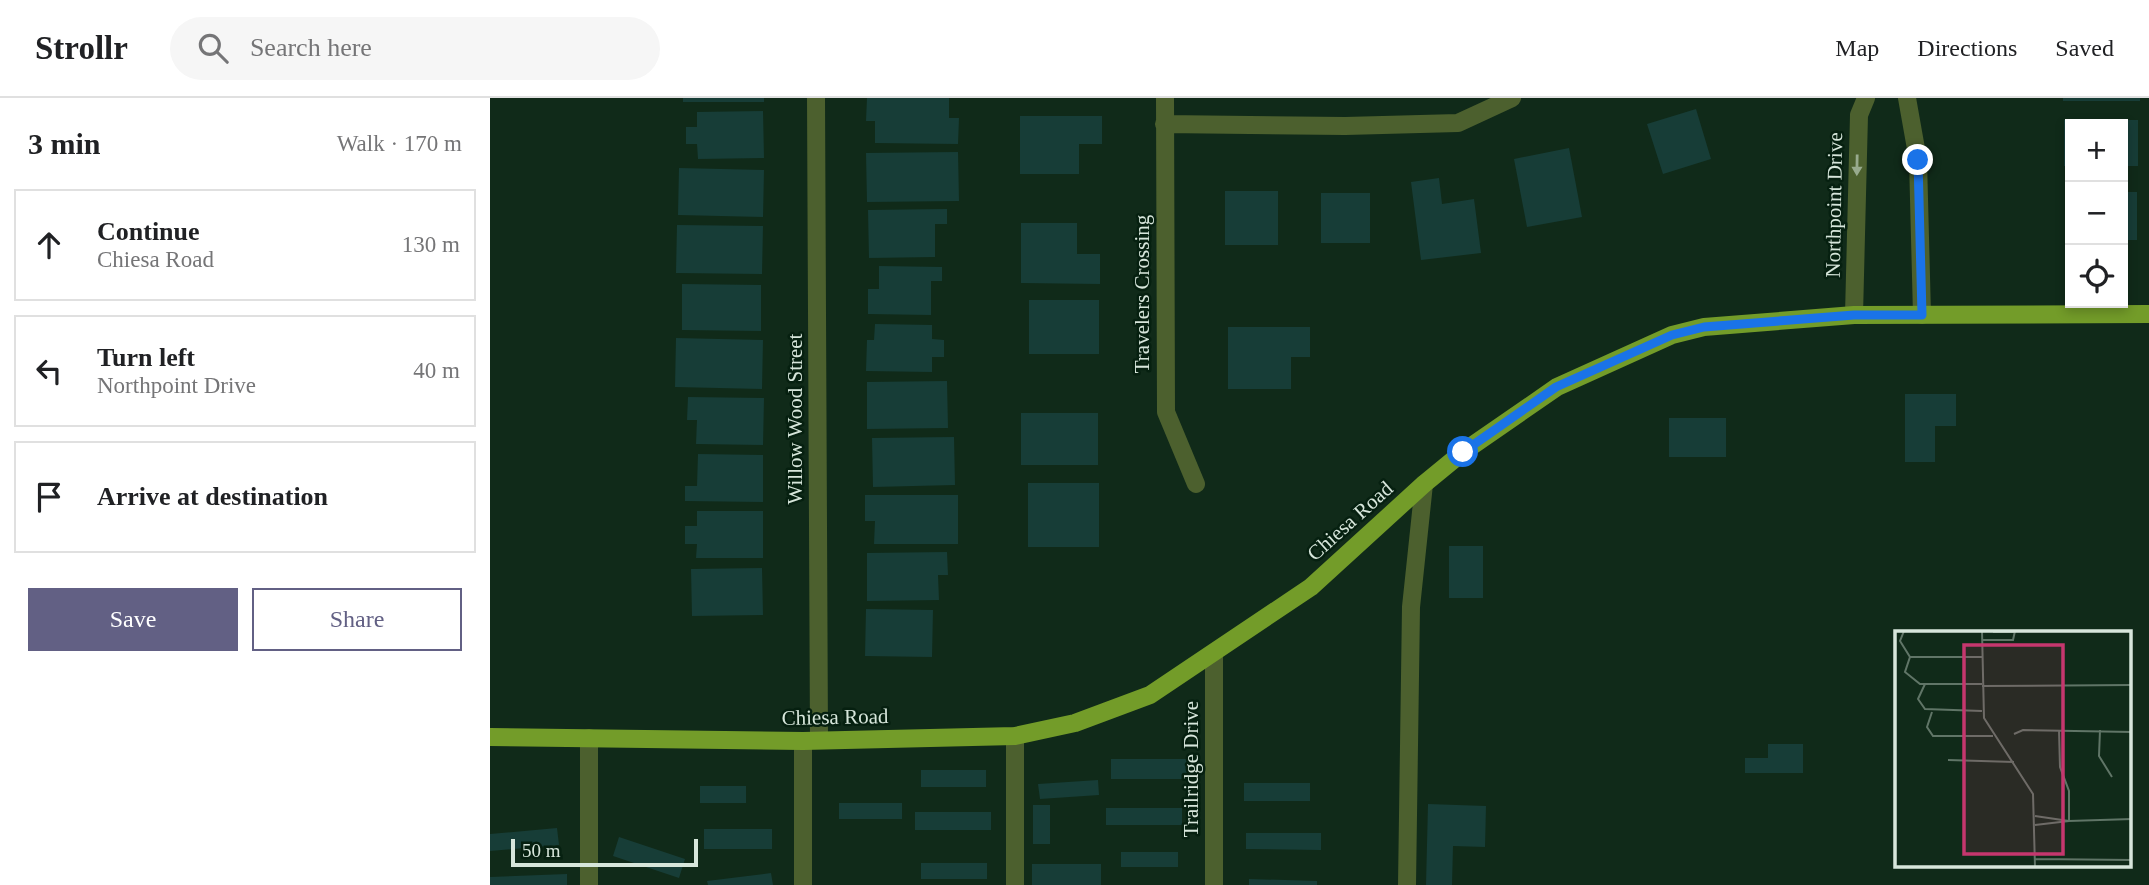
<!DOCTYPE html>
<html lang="en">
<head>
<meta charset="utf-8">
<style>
  :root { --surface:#fff; --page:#f6f6f6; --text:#202124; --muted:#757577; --line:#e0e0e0; --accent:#626084 }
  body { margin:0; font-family:Georgia,serif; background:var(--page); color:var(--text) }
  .controls { position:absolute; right:21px; top:21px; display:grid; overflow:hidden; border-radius:0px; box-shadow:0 4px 10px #0003 }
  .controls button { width:63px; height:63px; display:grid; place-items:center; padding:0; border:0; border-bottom:2px solid var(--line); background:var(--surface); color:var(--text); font:35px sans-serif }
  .scale { position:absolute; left:21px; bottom:18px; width:187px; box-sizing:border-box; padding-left:7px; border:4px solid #d7e6db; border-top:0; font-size:19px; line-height:24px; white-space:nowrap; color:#d7e6db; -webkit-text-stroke:5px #062010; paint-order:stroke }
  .stop { position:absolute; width:21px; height:21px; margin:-16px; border:5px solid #1a73e8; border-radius:50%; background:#fff }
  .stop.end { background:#1a73e8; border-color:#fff; box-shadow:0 2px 7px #0008 }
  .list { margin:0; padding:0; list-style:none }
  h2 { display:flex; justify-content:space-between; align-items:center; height:91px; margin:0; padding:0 28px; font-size:30px }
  h2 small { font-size:23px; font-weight:400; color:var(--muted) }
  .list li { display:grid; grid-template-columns:46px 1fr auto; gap:21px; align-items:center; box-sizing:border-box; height:112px; margin:0 14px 14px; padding:0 14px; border:2px solid var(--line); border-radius:0px }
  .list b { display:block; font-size:26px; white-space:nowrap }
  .list p { margin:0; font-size:23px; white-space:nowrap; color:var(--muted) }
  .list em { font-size:23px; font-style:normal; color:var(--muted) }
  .actions { display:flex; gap:14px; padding:21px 28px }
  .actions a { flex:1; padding:16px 0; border:2px solid var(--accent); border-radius:0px; text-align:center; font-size:24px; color:var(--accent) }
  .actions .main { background:var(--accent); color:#fff }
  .icon { flex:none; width:38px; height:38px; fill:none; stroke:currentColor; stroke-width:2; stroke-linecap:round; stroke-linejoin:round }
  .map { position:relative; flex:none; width:1659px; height:787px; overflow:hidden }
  header { display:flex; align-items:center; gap:42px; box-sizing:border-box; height:98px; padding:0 35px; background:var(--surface); border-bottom:2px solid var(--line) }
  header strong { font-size:33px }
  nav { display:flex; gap:38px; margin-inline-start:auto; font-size:24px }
  .search { width:490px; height:63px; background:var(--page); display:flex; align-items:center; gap:18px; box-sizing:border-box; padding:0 24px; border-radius:38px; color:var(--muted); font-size:26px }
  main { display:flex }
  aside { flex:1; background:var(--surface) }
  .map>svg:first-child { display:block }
</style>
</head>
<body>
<header>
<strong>Strollr</strong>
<div class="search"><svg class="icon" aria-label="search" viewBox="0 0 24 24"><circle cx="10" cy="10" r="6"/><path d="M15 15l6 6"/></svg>Search here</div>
<nav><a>Map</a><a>Directions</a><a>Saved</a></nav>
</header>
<main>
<aside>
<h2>3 min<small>Walk · 170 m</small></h2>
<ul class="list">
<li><svg class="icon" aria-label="ahead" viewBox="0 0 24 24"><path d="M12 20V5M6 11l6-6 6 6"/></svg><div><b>Continue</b><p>Chiesa Road</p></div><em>130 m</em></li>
<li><svg class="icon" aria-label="left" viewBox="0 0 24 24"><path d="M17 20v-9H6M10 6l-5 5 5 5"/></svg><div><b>Turn left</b><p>Northpoint Drive</p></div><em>40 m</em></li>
<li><svg class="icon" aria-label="arrive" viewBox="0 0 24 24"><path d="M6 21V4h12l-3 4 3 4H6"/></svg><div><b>Arrive at destination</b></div></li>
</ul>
<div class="actions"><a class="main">Save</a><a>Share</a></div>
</aside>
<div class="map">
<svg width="1659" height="787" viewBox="0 0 1659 787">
  <rect width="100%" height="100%" fill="#102a19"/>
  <path fill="#173d37" d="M 193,0 L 274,0 L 274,4 L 193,4 Z
    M 377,0 L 459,0 L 459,20 L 469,20 L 468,46 L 385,45 L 385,23 L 376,23 Z
    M 1573,0 L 1650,0 L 1650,3 L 1573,3 Z
    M 1206,11 L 1221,61 L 1173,76 L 1157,26 Z
    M 273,13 L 274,60 L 208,61 L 207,46 L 196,46 L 196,29 L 207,29 L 207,14 Z
    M 530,18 L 612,18 L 612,46 L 589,46 L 589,76 L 530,76 Z
    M 1574,22 L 1648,22 L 1648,68 L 1633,68 L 1633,26 L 1580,26 L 1580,68 L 1574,68 Z
    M 1079,50 L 1092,119 L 1037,129 L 1024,61 Z
    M 468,54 L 469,103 L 377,104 L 376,55 Z
    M 189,70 L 274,72 L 273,119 L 188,117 Z
    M 949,80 L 952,106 L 984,101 L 991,155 L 931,162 L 921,84 Z
    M 735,93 L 788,93 L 788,147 L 735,147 Z
    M 1633,94 L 1647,94 L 1647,142 L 1633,142 Z
    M 831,95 L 880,95 L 880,145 L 831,145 Z
    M 457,111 L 457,126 L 445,126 L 445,159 L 379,160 L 378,112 Z
    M 531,125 L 587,125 L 587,156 L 610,156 L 610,186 L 531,185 Z
    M 187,127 L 273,128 L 272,176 L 186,175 Z
    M 389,168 L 452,169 L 452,183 L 441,183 L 441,217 L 378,216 L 378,191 L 389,191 Z
    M 192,186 L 271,187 L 271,233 L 192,232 Z
    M 539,202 L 609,202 L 609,256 L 539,256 Z
    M 385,226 L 442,227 L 442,241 L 454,242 L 454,259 L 442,259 L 442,274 L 376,273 L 377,242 L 384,242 Z
    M 738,229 L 820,229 L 820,259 L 801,259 L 801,291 L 738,291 Z
    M 186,240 L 273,242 L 272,291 L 185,289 Z
    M 457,283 L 458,330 L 377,331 L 377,284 Z
    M 1415,296 L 1466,296 L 1466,328 L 1445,328 L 1445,364 L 1415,364 Z
    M 198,299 L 274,300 L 273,347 L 206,346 L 207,322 L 197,322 Z
    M 531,315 L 608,315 L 608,367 L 531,367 Z
    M 1179,320 L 1236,320 L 1236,359 L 1179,359 Z
    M 464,339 L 465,387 L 383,389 L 382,340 Z
    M 208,356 L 273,357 L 273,404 L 195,403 L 195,388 L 207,388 Z
    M 538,385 L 609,385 L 609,449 L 538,449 Z
    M 375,397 L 468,397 L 468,446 L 384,446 L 385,423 L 375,423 Z
    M 207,413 L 273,413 L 273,460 L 206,460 L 207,446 L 195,446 L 195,428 L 207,428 Z
    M 959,448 L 993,448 L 993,500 L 959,500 Z
    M 457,454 L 458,477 L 448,477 L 449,502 L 377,503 L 377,455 Z
    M 272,470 L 273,517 L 202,518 L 201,471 Z
    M 376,511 L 443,512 L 442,559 L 375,558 Z
    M 1278,646 L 1313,646 L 1313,675 L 1255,675 L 1255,660 L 1278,660 Z
    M 621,661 L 709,661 L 709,681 L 621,681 Z
    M 431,672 L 496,672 L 496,689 L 431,689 Z
    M 608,682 L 609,697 L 550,701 L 548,686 Z
    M 754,685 L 820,685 L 820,703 L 754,703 Z
    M 210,688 L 256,688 L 256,705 L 210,705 Z
    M 349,705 L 412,705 L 412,721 L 349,721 Z
    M 938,706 L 996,708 L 995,749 L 963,748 L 962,787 L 936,787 Z
    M 543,707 L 560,707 L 560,746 L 543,746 Z
    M 616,710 L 692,710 L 692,727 L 616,727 Z
    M 425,714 L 501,714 L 501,732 L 425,732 Z
    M 67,730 L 69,747 L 0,753 L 0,736 Z
    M 214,731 L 282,731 L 282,751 L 214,751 Z
    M 756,735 L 831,735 L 831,752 L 756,751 Z
    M 129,739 L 195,761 L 189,780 L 123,758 Z
    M 631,754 L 688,754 L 688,769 L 631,769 Z
    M 431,765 L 497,765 L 497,781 L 431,781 Z
    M 542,766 L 611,766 L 611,787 L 542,787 Z
    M 281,775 L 283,787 L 218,787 L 217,783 Z
    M 77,776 L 77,787 L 0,787 L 0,779 Z
    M 759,781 L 827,783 L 827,787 L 759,787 Z"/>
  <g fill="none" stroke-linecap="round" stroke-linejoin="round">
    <path stroke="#4c602e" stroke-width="18" d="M 326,0 L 329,642
      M 675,0 L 676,314 L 706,386
      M 1417,0 L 1428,62 L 1432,217
      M 674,26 L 855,28 L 968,25 L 1022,0
      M 1364,217 L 1369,17 L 1376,0
      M 724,555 L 724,787
      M 525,638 L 525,787
      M 313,643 L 313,787
      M 99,787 L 99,640
      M 917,787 L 921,509 L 934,386"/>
    <path stroke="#739c29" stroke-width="18" d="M 0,639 L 313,643 L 525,638 L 585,625 L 660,597 L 821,489 L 934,386 L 973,354 L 1067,289 L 1182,237 L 1214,229 L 1364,217 L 1659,216"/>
  </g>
  <defs><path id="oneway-solid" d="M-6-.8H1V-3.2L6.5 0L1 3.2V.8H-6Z" transform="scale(1.75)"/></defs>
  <use fill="#98aa8d" href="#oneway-solid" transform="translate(1367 67) rotate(91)"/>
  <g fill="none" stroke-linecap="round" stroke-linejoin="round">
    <path stroke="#1a73e8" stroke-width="9" d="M 973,354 L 1066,289 L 1182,237 L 1214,229 L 1364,217 L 1432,217 L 1428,62"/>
  </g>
  <g text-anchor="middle" stroke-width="5" stroke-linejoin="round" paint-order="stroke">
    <g font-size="21" fill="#d7e6db" stroke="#062010">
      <text transform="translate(1344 107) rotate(-89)" y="7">Northpoint Drive</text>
      <text transform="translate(652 196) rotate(-90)" y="7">Travelers Crossing</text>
      <text transform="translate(305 321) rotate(-90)" y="7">Willow Wood Street</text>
      <text transform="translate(860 423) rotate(-42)" y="7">Chiesa Road</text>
      <text transform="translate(345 619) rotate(-1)" y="7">Chiesa Road</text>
      <text transform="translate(701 671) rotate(-90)" y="7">Trailridge Drive</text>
    </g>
  </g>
  <g transform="translate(1405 533)">
    <rect width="236" height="236" fill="#102a19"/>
    <path fill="none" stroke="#607567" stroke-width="2" d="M 9,0 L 5,10 L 15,26M 87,0 L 89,87 L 138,163 L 140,236M 98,1 L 120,1M 87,9 L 118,9 L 120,0M 30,53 L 23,68 L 30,78 L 87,80M 87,53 L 25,53 L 10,41 L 15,26 L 87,26M 87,55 L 237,54M 37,81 L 32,96 L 38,105 L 98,105M 164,99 L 165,136 L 174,160 L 174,190 L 237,188M 205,99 L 204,125 L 217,146M 119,103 L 128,99 L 237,101M 53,129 L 119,131M 140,185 L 174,190 L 140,194M 140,228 L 237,229"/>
    <path fill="#c5376e" fill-opacity="0.15" stroke="#c5376e" stroke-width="3.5" d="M 69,14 L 168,14 L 168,223 L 69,223 Z"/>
    <rect width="236" height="236" fill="none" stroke="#d7e6db" stroke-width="3.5"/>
  </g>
</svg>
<div class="controls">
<button>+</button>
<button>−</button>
<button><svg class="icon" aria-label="locate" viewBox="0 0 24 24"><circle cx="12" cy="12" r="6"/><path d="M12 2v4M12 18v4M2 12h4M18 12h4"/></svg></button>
</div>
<div class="scale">50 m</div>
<div class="stop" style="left:973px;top:354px"></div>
<div class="stop end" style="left:1428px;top:62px"></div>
</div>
</main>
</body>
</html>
